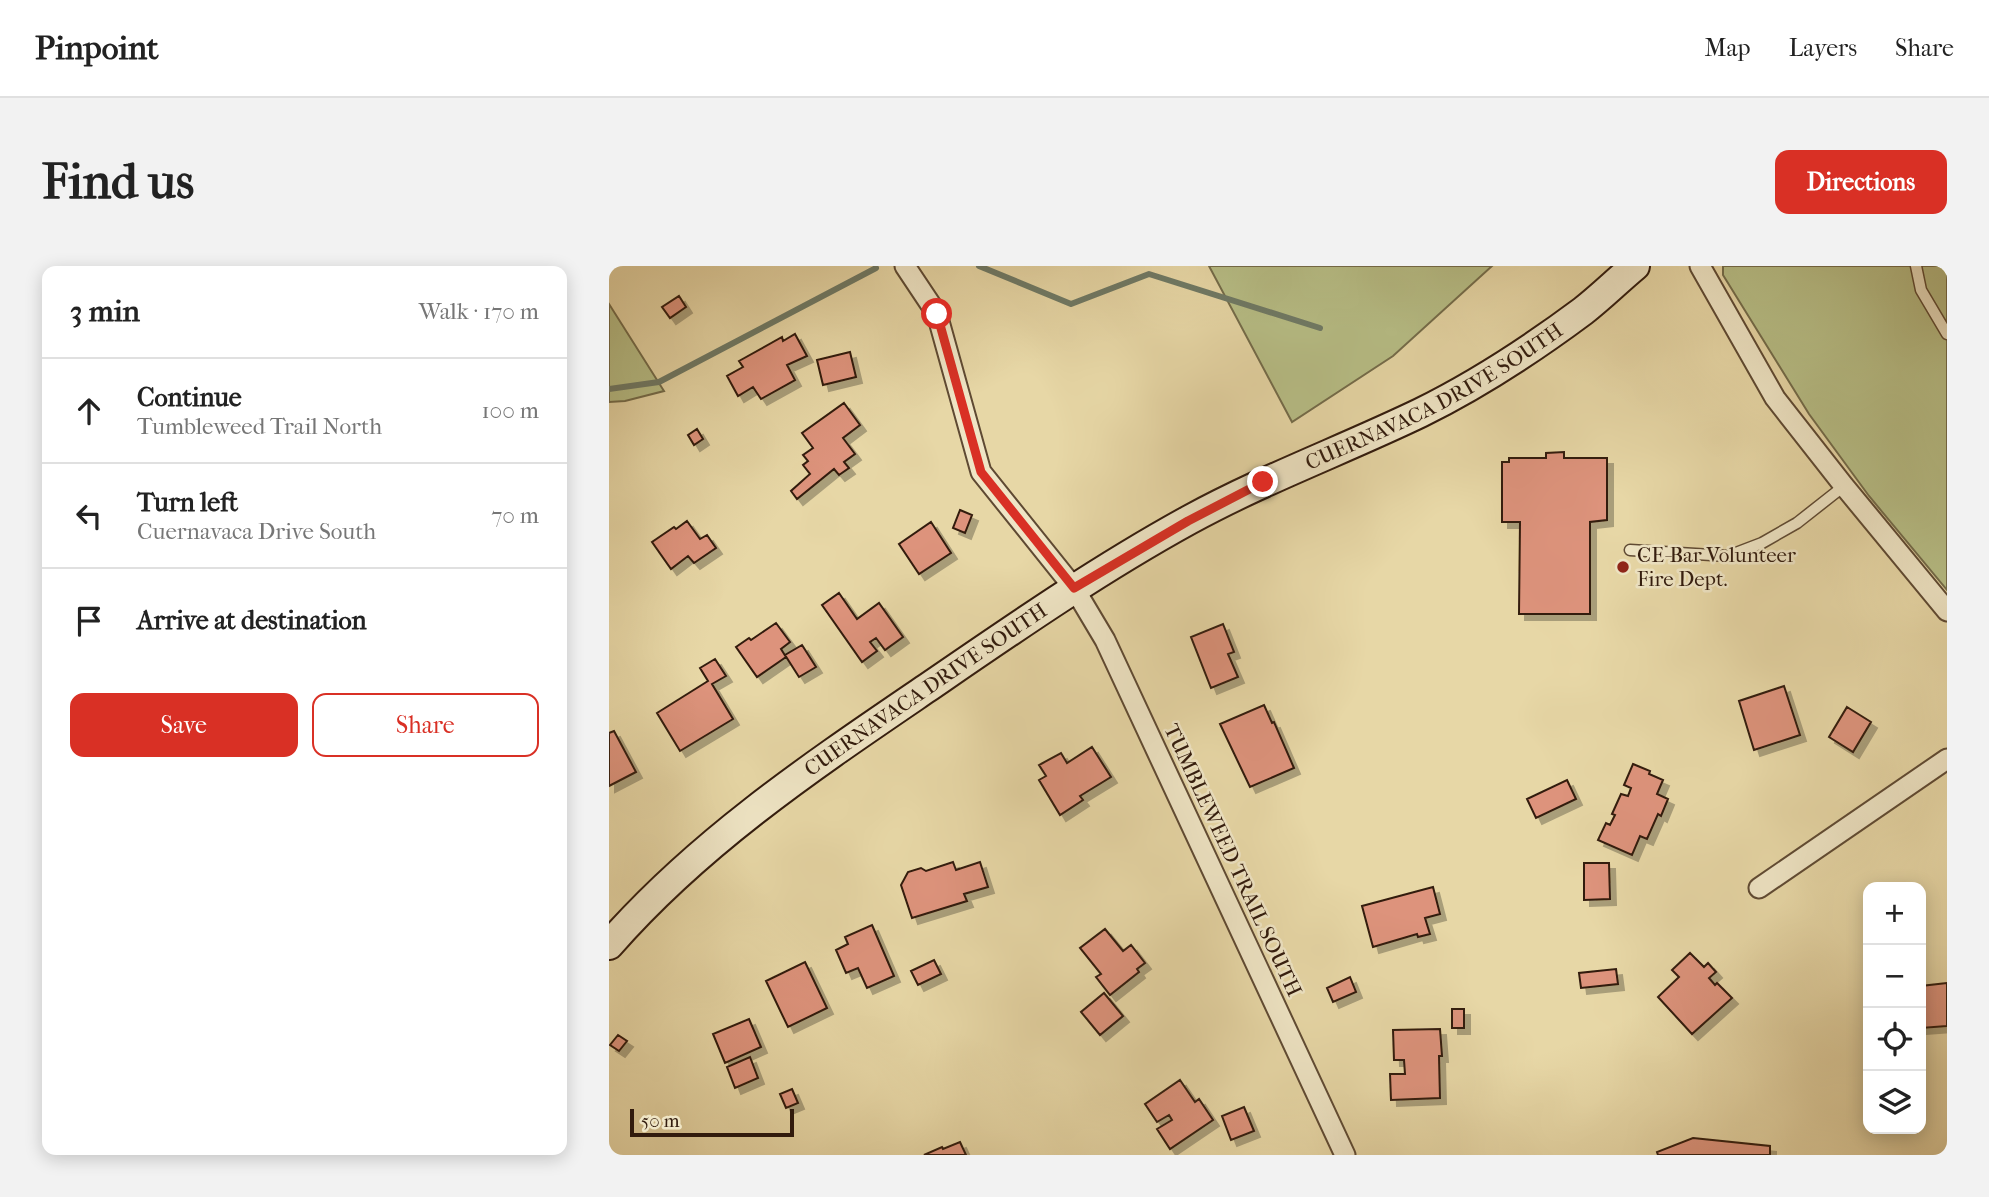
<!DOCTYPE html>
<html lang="en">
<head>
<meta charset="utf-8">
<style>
  :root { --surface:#fff; --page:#f2f2f2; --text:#222; --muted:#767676; --line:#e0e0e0; --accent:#d93025 }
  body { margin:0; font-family:"IM FELL French Canon",serif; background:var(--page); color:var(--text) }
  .controls { position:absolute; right:21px; bottom:21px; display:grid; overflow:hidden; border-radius:14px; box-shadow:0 4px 18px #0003 }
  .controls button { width:63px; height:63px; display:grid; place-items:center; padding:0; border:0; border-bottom:2px solid var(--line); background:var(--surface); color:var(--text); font:35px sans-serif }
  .scale { position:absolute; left:21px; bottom:18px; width:164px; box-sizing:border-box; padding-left:7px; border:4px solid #321b0d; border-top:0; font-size:19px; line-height:24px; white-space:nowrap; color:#321b0d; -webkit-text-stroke:5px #efe5c5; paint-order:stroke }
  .stop { position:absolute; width:21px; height:21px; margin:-16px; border:5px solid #d93025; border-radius:50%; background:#fff }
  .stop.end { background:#d93025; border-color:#fff; box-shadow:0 2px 7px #0008 }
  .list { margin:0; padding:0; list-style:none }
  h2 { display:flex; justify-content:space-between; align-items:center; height:91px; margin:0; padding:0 28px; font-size:30px }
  h2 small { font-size:23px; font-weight:400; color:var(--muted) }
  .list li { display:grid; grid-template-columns:46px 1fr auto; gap:21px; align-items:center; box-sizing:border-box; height:105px; padding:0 28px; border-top:2px solid var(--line) }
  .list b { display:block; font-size:26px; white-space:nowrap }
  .list p { margin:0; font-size:23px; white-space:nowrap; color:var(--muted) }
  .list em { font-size:23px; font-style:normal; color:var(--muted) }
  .actions { display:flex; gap:14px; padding:21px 28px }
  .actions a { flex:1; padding:16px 0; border:2px solid var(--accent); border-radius:14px; text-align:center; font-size:24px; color:var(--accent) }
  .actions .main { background:var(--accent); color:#fff }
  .icon { flex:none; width:38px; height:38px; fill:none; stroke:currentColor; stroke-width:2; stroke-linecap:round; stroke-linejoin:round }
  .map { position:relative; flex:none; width:1338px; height:889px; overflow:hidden; border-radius:14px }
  header { display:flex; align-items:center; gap:42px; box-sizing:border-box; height:98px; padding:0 35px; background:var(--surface); border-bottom:2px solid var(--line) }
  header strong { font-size:33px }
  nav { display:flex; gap:38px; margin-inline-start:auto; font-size:24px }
  .intro { display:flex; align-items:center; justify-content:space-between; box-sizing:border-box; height:168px; padding:0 42px }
  h1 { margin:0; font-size:49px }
  .button { padding:18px 32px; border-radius:14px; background:var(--accent); color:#fff; font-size:24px; font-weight:700 }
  main { display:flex; gap:42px; padding:0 42px }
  aside { flex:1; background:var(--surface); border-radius:14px; box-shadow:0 4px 18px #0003 }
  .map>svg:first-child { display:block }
</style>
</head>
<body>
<header>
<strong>Pinpoint</strong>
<nav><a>Map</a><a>Layers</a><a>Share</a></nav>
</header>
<div class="intro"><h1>Find us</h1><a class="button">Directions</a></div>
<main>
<aside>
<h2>3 min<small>Walk · 170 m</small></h2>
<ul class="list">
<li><svg class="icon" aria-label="ahead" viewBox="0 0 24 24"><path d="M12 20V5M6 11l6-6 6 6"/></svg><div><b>Continue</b><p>Tumbleweed Trail North</p></div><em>100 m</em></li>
<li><svg class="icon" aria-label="left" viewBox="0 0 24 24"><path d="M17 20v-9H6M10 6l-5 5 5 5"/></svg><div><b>Turn left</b><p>Cuernavaca Drive South</p></div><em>70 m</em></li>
<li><svg class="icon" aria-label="arrive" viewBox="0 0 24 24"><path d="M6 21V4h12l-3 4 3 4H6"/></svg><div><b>Arrive at destination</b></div></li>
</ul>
<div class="actions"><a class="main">Save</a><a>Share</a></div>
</aside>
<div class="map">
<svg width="1338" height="889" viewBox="0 0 1338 889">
  <defs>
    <filter id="shadow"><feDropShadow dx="6" dy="6" stdDeviation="0" flood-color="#0004"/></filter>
  </defs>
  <rect width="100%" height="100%" fill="#e7d7a6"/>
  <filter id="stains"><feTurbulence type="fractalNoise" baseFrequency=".00286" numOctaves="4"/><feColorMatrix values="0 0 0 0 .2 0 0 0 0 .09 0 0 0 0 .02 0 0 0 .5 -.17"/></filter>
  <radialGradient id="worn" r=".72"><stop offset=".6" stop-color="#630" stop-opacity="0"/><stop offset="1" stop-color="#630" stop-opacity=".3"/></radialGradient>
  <path fill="#b7be86" stroke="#746c4a" stroke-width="2" d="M 600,0 L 883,0 L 784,90 L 683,156 Z
    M 1114,0 L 1338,0 L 1338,324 L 1260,230 L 1200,148 L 1114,9 Z
    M 0,38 L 55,125 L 16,135 L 0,136 Z"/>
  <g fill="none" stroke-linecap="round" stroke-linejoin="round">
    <path stroke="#6f7a66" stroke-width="6" d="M 370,0 L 462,38 L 540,8 L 711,62
      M 0,123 L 50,116 L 267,2"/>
  </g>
  <path fill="#dd937b" stroke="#321b0d" stroke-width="2" filter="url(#shadow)" d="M 70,30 L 77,41 L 61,52 L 53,41 Z
    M 186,68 L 198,90 L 178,99 L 186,114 L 152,133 L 144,121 L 129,130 L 118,110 L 134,101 L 130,95 L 173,71 L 174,75 Z
    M 241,86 L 247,111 L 214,119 L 208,94 Z
    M 235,137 L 251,159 L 234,172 L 246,188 L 235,196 L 240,202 L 230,209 L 225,203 L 188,233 L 182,225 L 201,208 L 194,199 L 199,195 L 194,189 L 204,182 L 193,167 Z
    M 88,163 L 94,173 L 85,179 L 79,169 Z
    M 955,186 L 955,192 L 998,192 L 998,254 L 981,256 L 981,348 L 910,348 L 911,256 L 893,256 L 893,196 L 900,196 L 900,192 L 937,192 L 937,187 Z
    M 351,244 L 363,249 L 356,267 L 344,262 Z
    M 78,255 L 91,273 L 98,269 L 107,282 L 85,297 L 79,290 L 62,303 L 43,276 L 65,261 L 67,263 Z
    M 322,256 L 342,287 L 310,308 L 290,278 Z
    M 230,327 L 248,353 L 270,337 L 294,371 L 276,384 L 267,372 L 261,376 L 268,385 L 253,396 L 213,339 Z
    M 167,357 L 181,376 L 172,383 L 177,391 L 148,411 L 127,381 L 140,372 L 142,374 Z
    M 614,358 L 625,386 L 619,388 L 629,411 L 602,422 L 582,371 Z
    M 193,379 L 207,401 L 190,411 L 176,389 Z
    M 106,393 L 117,410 L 103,418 L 124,453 L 71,485 L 48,447 L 99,415 L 91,402 Z
    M 1175,420 L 1191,469 L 1145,484 L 1130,435 Z
    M 655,439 L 663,457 L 665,456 L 685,502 L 641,521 L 611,458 Z
    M 1238,441 L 1262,456 L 1244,486 L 1220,471 Z
    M 5,465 L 27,506 L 0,520 L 0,467 Z
    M 483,481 L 502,511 L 471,530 L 474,534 L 451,549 L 430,514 L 437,510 L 430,499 L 452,487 L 458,497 Z
    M 1024,498 L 1041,505 L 1040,508 L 1054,514 L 1048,528 L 1059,533 L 1052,550 L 1049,548 L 1038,573 L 1031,570 L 1023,589 L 989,574 L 997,557 L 1001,559 L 1006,549 L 1003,548 L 1012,528 L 1019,530 L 1022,522 L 1015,519 Z
    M 958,514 L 967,533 L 927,552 L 918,533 Z
    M 344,596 L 347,604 L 371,596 L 379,621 L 355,628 L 358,635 L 303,652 L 292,619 L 299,606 L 312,602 L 317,605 Z
    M 975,597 L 1000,597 L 1001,633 L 975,634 Z
    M 824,621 L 831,648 L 816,652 L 821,668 L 809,671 L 808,668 L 764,681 L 753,640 Z
    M 263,659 L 285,710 L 258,722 L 249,702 L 237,707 L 227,684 L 239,678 L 236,671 Z
    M 496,663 L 514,685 L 522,679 L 536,697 L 528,703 L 530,706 L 501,729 L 487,711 L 492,708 L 471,682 Z
    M 1081,687 L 1095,701 L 1099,697 L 1107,706 L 1100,712 L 1106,719 L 1108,717 L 1123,732 L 1083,768 L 1049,731 L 1070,711 L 1063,704 Z
    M 325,694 L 332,708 L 309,719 L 302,705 Z
    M 196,696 L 218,742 L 179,761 L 157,715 Z
    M 1007,703 L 1009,718 L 972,722 L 970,707 Z
    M 741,711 L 747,726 L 724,736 L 718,722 Z
    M 1338,717 L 1338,760 L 1312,762 L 1312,720 Z
    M 495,727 L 514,750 L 491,769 L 472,746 Z
    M 843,743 L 855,743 L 855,762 L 843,762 Z
    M 140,753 L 152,781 L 116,797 L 104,768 Z
    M 831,763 L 833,790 L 830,790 L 831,832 L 782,834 L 781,808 L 796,808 L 795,794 L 785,794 L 784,764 Z
    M 9,769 L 18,775 L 10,785 L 1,779 Z
    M 141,791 L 149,812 L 126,822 L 118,801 Z
    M 571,814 L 586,836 L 590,833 L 604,854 L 561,883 L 548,863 L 563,854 L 560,849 L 548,856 L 536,838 Z
    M 183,823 L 189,837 L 177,842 L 171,828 Z
    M 635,841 L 645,865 L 622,874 L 613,850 Z
    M 1084,872 L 1161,880 L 1161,889 L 1049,889 L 1048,886 Z
    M 351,876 L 357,889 L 315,889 L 333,881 L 334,883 Z"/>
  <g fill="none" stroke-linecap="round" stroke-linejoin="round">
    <defs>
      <path id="lane" d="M 1307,0 L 1312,24 L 1338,68
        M 1021,284 L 1119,290 L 1153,277 L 1188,257 L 1235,220"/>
      <path id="street" d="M 296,0 L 328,48 L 372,206 L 465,322 L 496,374 L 736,889
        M 1091,0 L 1166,132 L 1235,220 L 1338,345
        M 1150,622 L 1338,493"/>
      <g id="secondary">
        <path id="s1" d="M 0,679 C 91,575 205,499 318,422 C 404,363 489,304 580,254 C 655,213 734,184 811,147 C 868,119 923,83 974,45 C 992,31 1008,15 1026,0"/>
      </g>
    </defs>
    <use href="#lane" stroke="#5f4a33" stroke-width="13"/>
    <use href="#street" stroke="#5f4a33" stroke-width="23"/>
    <use href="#secondary" stroke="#321b0d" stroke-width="32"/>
    <use href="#lane" stroke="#efe5c5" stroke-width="10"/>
    <use href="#street" stroke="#efe5c5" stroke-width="19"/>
    <use href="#secondary" stroke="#efe5c5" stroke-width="28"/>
  </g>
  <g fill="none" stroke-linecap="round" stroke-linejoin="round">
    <path stroke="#d93025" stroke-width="9" d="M 328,48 L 372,206 L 465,322 L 579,255 L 654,216"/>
  </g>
  <circle fill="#8f2418" stroke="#efe5c5" stroke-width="2.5" cx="1014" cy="301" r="7"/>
  <g text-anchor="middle" stroke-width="5" stroke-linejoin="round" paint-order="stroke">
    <g font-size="21" fill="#321b0d" stroke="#efe5c5">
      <text dy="7" stroke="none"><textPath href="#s1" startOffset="996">CUERNAVACA DRIVE SOUTH</textPath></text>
      <text dy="7" stroke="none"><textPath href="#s1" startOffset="408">CUERNAVACA DRIVE SOUTH</textPath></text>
      <text transform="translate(624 594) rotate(65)" y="7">TUMBLEWEED TRAIL SOUTH</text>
    </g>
    <g font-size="21" fill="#321b0d" stroke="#efe5c5" text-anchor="start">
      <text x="1028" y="296">CE-Bar Volunteer<tspan x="1028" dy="24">Fire Dept.</tspan></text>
    </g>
  </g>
  <rect width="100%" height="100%" filter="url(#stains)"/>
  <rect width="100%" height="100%" fill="url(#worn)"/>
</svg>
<div class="controls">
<button>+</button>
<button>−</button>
<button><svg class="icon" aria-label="locate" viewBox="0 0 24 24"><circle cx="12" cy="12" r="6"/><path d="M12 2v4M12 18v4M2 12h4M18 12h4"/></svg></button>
<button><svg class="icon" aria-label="layers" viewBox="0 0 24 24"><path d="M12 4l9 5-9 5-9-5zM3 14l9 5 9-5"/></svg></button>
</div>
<div class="scale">50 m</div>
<div class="stop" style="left:328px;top:48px"></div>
<div class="stop end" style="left:654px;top:216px"></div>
</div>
</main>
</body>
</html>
